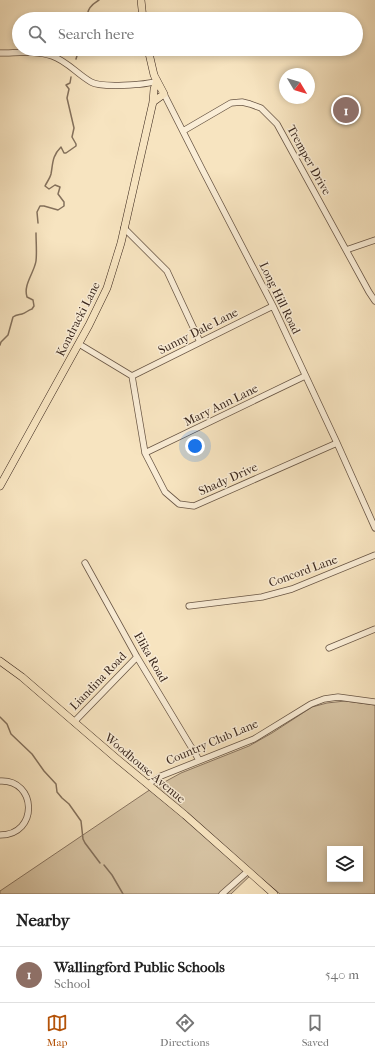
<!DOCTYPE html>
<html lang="en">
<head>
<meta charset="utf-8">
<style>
  :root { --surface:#fff; --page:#f2f2f2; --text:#222; --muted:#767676; --line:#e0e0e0; --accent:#b45309 }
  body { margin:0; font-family:"IM FELL French Canon",serif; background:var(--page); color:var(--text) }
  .controls { position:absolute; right:12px; bottom:12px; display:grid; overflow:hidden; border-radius:0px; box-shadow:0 2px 6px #0003 }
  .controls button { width:36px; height:36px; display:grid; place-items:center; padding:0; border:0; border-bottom:1px solid var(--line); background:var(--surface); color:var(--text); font:20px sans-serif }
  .compass { position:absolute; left:279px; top:68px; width:36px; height:36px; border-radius:50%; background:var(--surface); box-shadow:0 2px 6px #0003; rotate:128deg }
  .you { position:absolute; left:195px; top:446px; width:14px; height:14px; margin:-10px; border:3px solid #fff; border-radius:50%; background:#1a73e8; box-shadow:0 0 0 6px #1a73e833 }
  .badge { display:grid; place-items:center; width:26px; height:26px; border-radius:50%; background:var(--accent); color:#fff; font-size:13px; font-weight:700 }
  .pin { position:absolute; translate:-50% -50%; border:2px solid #fff; box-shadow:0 1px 4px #0006 }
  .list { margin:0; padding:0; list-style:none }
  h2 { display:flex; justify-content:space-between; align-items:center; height:52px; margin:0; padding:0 16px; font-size:17px }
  h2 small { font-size:13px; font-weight:400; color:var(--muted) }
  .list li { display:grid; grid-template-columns:26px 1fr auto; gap:12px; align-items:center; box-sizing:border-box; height:56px; padding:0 16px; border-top:1px solid var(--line) }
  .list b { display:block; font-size:15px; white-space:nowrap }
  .list p { margin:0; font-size:13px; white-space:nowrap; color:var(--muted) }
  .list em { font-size:13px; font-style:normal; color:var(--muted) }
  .icon { flex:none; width:22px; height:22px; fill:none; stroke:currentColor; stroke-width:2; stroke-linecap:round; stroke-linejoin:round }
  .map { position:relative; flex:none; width:375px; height:894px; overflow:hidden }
  .search { position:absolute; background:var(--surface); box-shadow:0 2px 6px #0003; left:12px; right:12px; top:12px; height:44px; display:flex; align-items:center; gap:10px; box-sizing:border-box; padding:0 14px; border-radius:22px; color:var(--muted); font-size:15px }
  .sheet { height:108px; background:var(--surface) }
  nav { display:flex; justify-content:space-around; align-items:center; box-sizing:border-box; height:56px; border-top:1px solid var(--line); background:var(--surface); font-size:11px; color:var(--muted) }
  nav a { display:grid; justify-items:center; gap:2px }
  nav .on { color:var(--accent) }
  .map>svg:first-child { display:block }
</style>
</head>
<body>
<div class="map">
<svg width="375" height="894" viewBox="0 0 375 894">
  <rect width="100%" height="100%" fill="#f7e4c0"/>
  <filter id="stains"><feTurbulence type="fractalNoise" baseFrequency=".005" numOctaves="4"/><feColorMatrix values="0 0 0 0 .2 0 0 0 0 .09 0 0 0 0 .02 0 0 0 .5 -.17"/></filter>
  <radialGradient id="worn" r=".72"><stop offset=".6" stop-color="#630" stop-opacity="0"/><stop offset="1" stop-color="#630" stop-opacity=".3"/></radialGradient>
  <path fill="#d7c4a4" stroke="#887460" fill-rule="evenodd" d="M 345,701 L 375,705 L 375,894 L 280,894 L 254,872 L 231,894 L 0,894 L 0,891 L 148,791 L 181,773 L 249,746 L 272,733 L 312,707 L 327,703 ZM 330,849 L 360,849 L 360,879 L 330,879 Z"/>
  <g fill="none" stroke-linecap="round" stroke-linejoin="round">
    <path stroke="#84715c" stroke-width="1.5" d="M 87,19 C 87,9 91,5 99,0
      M 76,59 L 79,49
      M 38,223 L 37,212 L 40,206 L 44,206 L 58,210 L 64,206 L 64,202 L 58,194 L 60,187 L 55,185 L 49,189 L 45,186 C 47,182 50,178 51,174 C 53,163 52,156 61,147 L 64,153 L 66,153 L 76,146 L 76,144 L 72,137 L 74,128 L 67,98 L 69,89 L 66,85 L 70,83 L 71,77
      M 0,345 L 1,342 L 8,335 L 13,317 C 16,315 18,315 22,314 C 26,313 28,310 32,309 L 34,306 L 33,300 L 27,297 C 23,285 34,273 36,261 C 37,252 36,242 36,233
      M 0,717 L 7,724 L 11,734 L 32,754 L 44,771 L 56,784 L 57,792 L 62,798 L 69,804 L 81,821 L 83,839 L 85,843 L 100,863
      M 104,865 L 112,875 L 123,894"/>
    <defs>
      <path id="minor" d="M 0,53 C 17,53 36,50 52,56 C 67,61 77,74 91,82 C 101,88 146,85 157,81
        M 164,94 L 202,169 L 273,306 L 337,443 L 375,528
        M 183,131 L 231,103 L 242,102 L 250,104 L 261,108 L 277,124 L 369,292 L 375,301
        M 124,228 L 167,271 L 200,342
        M 346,250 L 375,240
        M 79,344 L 132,376 L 145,453 L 165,492 L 179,504 L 194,506 L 337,443
        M 132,376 L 273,306
        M 145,453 L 305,376
        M 85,563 L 137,657 L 199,760
        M 189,606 L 262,597 L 292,589 L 375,555
        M 329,648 L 375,629
        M 74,722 L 137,657
        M 0,781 C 37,779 39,835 0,835
        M 148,784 L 161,776 L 254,739 L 311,704 L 324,699 L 338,697 L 375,702
        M 222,894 L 248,871"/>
      <path id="major" d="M 141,0 L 143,19
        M 148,49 L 154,75 L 164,94 L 153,102
        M 0,486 L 89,325 L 107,288 L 121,243 L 153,102 L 154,89 L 157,81
        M 0,661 L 22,677 L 116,758 L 185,815 L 274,894"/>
    </defs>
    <use href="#minor" stroke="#685544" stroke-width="7"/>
    <use href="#major" stroke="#38251b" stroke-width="8"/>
    <use href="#minor" stroke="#faedd6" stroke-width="5.5"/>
    <use href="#major" stroke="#f7e4c0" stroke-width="7"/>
  </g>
  <g text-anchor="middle" stroke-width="3" stroke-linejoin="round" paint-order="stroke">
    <g font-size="12" fill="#38251b" stroke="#faedd6">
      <text transform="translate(309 160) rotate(61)" y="4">Tremper Drive</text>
      <text transform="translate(280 298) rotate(64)" y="4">Long Hill Road</text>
      <text transform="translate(78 319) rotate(-63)" y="4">Kondracki Lane</text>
      <text transform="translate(198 331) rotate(-27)" y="4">Sunny Dale Lane</text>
      <text transform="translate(221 405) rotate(-26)" y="4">Mary Ann Lane</text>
      <text transform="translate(228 479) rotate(-24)" y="4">Shady Drive</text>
      <text transform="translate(303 571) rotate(-20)" y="4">Concord Lane</text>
      <text transform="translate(151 657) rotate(60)" y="4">Elika Road</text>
      <text transform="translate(98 681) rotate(-46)" y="4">Liandina Road</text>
      <text transform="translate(212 742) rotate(-23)" y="4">Country Club Lane</text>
      <text transform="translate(145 768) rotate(40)" y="4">Woodhouse Avenue</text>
    </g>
  </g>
  <rect width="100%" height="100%" filter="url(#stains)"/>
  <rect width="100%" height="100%" fill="url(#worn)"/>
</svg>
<div class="controls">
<button><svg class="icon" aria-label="layers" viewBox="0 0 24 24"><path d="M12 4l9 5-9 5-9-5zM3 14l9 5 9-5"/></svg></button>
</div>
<svg class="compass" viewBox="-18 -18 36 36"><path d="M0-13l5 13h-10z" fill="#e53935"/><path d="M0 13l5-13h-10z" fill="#767676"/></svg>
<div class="you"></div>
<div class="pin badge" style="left:346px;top:110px;background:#8d6e63">1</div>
<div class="search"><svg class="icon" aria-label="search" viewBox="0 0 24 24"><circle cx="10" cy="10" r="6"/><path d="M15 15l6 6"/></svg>Search here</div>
</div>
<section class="sheet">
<h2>Nearby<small></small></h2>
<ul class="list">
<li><span class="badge" style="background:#8d6e63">1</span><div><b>Wallingford Public Schools</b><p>School</p></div><em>540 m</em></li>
</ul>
</section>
<nav>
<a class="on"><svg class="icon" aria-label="map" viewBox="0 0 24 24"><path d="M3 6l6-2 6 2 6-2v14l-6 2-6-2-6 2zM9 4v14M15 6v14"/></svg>Map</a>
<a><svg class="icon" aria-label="directions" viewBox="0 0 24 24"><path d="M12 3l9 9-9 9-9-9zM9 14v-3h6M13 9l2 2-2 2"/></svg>Directions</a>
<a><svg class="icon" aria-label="saved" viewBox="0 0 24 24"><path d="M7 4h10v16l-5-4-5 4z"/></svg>Saved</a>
</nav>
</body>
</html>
